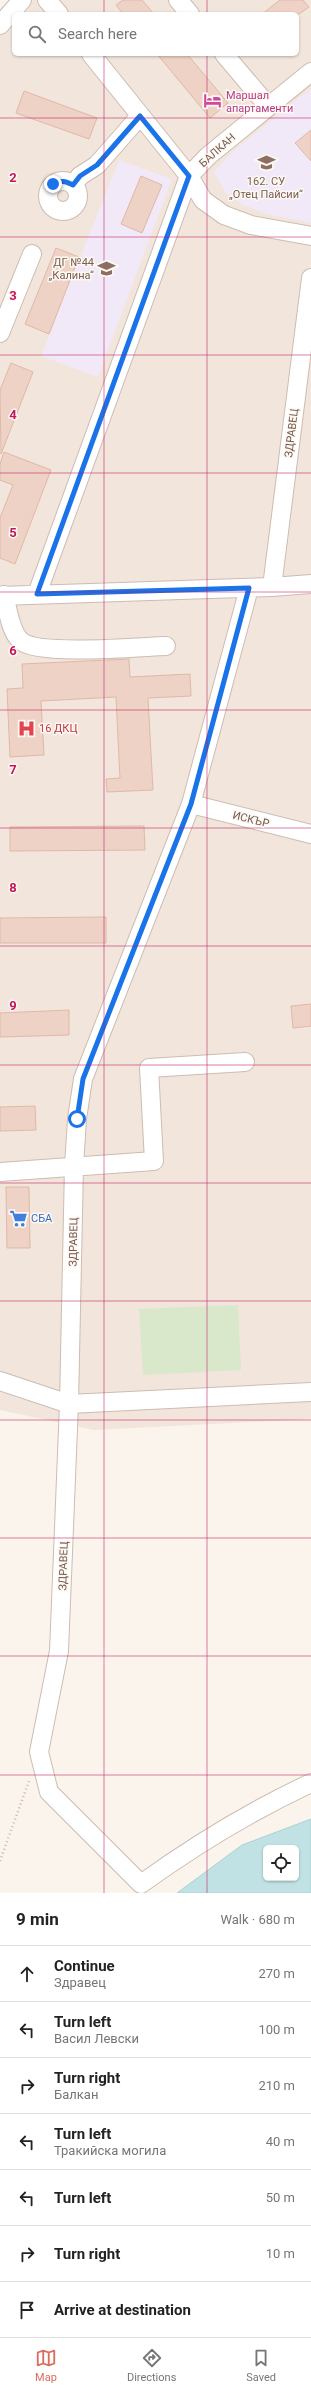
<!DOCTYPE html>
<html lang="en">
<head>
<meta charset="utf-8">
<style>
  :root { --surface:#fff; --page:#f2f2f2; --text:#222; --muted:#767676; --line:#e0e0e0; --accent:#da6d5c }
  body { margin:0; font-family:Roboto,sans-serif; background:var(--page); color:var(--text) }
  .controls { position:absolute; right:12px; bottom:12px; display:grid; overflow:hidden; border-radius:6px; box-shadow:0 1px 3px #0004 }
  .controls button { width:36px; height:36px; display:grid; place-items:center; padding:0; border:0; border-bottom:1px solid var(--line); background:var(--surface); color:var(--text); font:20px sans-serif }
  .stop { position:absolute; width:12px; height:12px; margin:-9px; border:3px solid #1a73e8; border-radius:50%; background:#fff }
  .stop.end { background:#1a73e8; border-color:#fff; box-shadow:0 1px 4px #0008 }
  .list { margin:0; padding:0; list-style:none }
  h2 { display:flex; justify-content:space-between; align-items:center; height:52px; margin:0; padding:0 16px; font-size:17px }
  h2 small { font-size:13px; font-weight:400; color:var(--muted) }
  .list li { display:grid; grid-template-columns:26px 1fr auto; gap:12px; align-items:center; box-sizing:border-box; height:56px; padding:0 16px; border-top:1px solid var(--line) }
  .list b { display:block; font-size:15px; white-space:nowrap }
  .list p { margin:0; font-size:13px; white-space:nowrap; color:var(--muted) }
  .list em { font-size:13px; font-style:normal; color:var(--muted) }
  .icon { flex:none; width:22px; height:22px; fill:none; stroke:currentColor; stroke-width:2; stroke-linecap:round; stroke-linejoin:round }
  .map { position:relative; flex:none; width:311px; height:1893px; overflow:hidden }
  .search { position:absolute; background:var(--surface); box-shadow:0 1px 3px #0004; left:12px; right:12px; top:12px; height:44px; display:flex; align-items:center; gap:10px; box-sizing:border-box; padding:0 14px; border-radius:6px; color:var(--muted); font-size:15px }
  .sheet { height:444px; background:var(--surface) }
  nav { display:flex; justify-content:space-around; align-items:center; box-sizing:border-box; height:56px; border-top:1px solid var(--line); background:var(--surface); font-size:11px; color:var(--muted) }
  nav a { display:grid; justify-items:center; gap:2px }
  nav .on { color:var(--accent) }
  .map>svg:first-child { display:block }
</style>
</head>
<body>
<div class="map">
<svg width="311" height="1893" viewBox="0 0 311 1893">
  <rect width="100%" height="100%" fill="#fbf4ec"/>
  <path fill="#f2e5db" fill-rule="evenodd" d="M 17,0 L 311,0 L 311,1419 L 94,1430 L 0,1410 L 0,14 ZM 14,14 L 297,14 L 297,54 L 14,54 Z"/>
  <path fill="#f1e8f8" d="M 311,88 L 311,223 L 267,214 L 243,205 L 226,193 L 214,172 L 230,154 Z
    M 119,160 L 172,179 L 98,377 L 41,356 Z"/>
  <path fill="#d9e8cb" d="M 238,1305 L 241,1370 L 143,1375 L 139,1309 Z"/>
  <path fill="#c1e2e4" stroke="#a8d2d5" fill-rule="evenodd" d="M 311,1819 L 311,1893 L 177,1893 L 242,1845 ZM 266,1848 L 296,1848 L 296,1878 L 266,1878 Z"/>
  <path fill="#eed2c6" stroke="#e0b8a7" d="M 123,0 L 142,0 L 154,14 L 123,14 L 116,5 Z
    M 280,0 L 303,0 L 309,7 L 299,14 L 262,14 Z
    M 157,54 L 187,54 L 228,103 L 210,118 Z
    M 24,91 L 97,118 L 89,139 L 16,113 Z
    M 311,130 L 311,161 L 295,143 Z
    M 141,176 L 162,185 L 142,233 L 121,224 Z
    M 56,248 L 79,257 L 49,334 L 25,324 Z
    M 11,363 L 33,372 L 1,454 L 0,390 Z
    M 4,452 L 51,470 L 15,564 L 0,558 L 0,518 L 13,485 L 0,480 L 0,464 Z
    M 129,659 L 130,677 L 190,674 L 191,696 L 148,698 L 153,790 L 107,792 L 106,779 L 120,778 L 116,697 L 41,701 L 44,755 L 10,757 L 7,689 L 23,688 L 22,664 Z
    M 144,826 L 145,850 L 10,851 L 10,827 Z
    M 106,917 L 106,943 L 0,943 L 0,918 Z
    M 311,1004 L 311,1026 L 293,1028 L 291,1006 Z
    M 69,1010 L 69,1035 L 0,1037 L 0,1013 Z
    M 35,1106 L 36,1130 L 0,1131 L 0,1107 Z
    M 6,1187 L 29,1187 L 30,1248 L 7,1248 Z"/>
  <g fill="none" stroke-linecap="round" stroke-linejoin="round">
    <defs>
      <path id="minor" d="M 47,0 L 59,14
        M 178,0 L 190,14
        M 0,25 L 22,0
        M 91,54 L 189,176 L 203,200 L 224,215 L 251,225 L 311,236
        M 224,54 L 268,106
        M48 196a15 15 0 1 1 30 0a15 15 0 1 1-30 0Z
        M 73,185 L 80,176 L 97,165 L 140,116
        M 0,333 L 32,254
        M 272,587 L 311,278
        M 249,588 L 191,804 L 83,1079 L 77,1119 L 74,1166 L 69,1404 L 59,1651 L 39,1752 L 49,1792 L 141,1884 C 195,1845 251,1811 311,1783
        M 37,594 L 189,176 L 208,156 L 311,72
        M 4,595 C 8,609 10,632 21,641 C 38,656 139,647 166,646
        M 0,596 L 272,587 L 311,584
        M 191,804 L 311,834
        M 0,1172 L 154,1161 L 149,1068 L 245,1062
        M 0,1381 L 69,1404 L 311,1392"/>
    </defs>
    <use href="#minor" stroke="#cdbcb2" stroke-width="20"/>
    <path stroke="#d4b5a8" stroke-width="2.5" stroke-dasharray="1 3" stroke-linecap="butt" d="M 0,1861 L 29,1781"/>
    <use href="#minor" stroke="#fff" stroke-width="18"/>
  </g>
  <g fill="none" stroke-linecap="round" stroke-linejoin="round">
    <path stroke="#1a73e8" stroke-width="5" d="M 53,184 C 61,180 65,181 73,185 L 80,176 L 97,165 L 140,116 L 189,176 L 37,594 L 249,588 L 191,804 L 83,1079 L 77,1119"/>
  </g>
  <path fill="none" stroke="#c2185b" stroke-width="1" stroke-opacity="0.55" d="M 104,0 L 104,14M 207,0 L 207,14M 104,54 L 104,1893M 207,54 L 207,1893M 0,118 L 311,118M 0,237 L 311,237M 0,355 L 311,355M 0,473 L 311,473M 0,592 L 311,592M 0,710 L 311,710M 0,828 L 311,828M 0,946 L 311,946M 0,1065 L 311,1065M 0,1183 L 311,1183M 0,1301 L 311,1301M 0,1420 L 311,1420M 0,1538 L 311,1538M 0,1656 L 311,1656M 0,1775 L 311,1775"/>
  <defs>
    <symbol id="hotel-bare" viewBox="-9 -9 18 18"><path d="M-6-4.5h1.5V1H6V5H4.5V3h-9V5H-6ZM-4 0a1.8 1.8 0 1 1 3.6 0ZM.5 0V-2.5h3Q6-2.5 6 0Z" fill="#d1479c" stroke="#fef8f2" stroke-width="2.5" paint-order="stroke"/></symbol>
    <symbol id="school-bare" viewBox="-9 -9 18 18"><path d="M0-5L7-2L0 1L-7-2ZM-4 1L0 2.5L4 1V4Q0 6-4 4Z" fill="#8d6e63" stroke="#fef8f2" stroke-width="2.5" paint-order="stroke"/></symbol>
    <symbol id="hospital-bare" viewBox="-9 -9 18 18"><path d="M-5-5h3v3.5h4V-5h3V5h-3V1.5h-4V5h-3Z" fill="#e0444e" stroke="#fef8f2" stroke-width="2.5" paint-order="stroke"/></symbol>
    <symbol id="supermarket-bare" viewBox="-9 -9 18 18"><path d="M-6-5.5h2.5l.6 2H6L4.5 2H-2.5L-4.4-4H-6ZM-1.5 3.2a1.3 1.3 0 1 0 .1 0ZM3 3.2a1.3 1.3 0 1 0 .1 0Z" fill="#3f7fe0" stroke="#fef8f2" stroke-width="2.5" paint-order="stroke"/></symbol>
  </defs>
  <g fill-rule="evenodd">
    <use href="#hotel-bare" x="200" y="88" width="25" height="25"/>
    <use href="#school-bare" x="254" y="150" width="25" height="25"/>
    <use href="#school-bare" x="94" y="256" width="25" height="25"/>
    <use href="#hospital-bare" x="14" y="716" width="25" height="25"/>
    <use href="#supermarket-bare" x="6" y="1206" width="25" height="25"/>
  </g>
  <g text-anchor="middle" stroke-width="3" stroke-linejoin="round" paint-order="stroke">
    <g font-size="11" fill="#b23c85" stroke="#fef8f2" text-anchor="start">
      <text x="226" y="99">Маршал<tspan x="226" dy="13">апартаменти</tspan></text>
    </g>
    <g font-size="11" fill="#755a50" stroke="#fef8f2">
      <text transform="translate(217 150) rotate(-42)" y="4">БАЛКАН</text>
      <text transform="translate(291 433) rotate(-83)" y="4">ЗДРАВЕЦ</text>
      <text transform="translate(251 819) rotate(14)" y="4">ИСКЪР</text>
      <text transform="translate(73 1242) rotate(-89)" y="4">ЗДРАВЕЦ</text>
      <text transform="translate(63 1566) rotate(-88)" y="4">ЗДРАВЕЦ</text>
    </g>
    <g font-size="11" fill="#785e54" stroke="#fef8f2">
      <text x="266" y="185">162. СУ<tspan x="266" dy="13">„Отец Пайсии“</tspan></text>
      <text x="94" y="266" text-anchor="end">ДГ №44<tspan x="94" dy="13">„Калина“</tspan></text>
    </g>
    <g font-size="11" fill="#be3a42" stroke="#fef8f2" text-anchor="start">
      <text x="39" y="732">16 ДКЦ</text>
    </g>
    <g font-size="11" fill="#366cbe" stroke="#fef8f2" text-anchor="start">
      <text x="31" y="1222">СБА</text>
    </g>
  </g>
  <g font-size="13" text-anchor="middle" font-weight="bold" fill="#c2185b" stroke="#fef8f2" stroke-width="3" stroke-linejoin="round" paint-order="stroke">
    <text x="13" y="182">2</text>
    <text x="13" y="300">3</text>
    <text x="13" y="419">4</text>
    <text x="13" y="537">5</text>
    <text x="13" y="655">6</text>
    <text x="13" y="774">7</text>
    <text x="13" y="892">8</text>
    <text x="13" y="1010">9</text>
  </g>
</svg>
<div class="controls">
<button><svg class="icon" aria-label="locate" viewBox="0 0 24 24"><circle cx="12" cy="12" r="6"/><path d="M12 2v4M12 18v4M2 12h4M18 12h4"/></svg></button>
</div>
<div class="stop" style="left:77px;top:1119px"></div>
<div class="stop end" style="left:53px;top:184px"></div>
<div class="search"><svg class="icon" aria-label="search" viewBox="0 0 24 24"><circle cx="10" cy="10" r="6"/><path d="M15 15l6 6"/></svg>Search here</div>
</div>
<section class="sheet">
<h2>9 min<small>Walk · 680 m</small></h2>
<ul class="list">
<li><svg class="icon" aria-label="ahead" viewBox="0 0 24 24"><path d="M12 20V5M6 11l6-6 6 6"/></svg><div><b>Continue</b><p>Здравец</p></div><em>270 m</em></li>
<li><svg class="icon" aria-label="left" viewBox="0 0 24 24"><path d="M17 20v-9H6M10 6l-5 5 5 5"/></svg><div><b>Turn left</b><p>Васил Левски</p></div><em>100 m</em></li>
<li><svg class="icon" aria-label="right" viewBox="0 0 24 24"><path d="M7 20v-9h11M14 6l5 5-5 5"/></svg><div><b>Turn right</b><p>Балкан</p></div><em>210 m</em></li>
<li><svg class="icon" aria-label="left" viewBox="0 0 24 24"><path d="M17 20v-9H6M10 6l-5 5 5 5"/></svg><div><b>Turn left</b><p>Тракийска могила</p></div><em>40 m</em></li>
<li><svg class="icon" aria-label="left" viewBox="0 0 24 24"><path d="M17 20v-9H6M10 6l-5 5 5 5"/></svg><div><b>Turn left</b></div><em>50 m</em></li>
<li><svg class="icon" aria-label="right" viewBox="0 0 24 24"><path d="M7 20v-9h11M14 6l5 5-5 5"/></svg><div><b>Turn right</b></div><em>10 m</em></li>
<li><svg class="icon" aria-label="arrive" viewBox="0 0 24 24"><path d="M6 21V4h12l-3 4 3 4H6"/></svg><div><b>Arrive at destination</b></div></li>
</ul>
</section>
<nav>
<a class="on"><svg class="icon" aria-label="map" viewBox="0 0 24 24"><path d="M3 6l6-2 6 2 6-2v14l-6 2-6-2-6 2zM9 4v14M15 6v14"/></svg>Map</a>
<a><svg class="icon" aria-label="directions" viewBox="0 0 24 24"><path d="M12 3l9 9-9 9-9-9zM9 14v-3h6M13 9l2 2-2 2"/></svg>Directions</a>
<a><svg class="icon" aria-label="saved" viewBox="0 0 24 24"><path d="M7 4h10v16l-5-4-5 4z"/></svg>Saved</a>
</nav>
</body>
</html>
